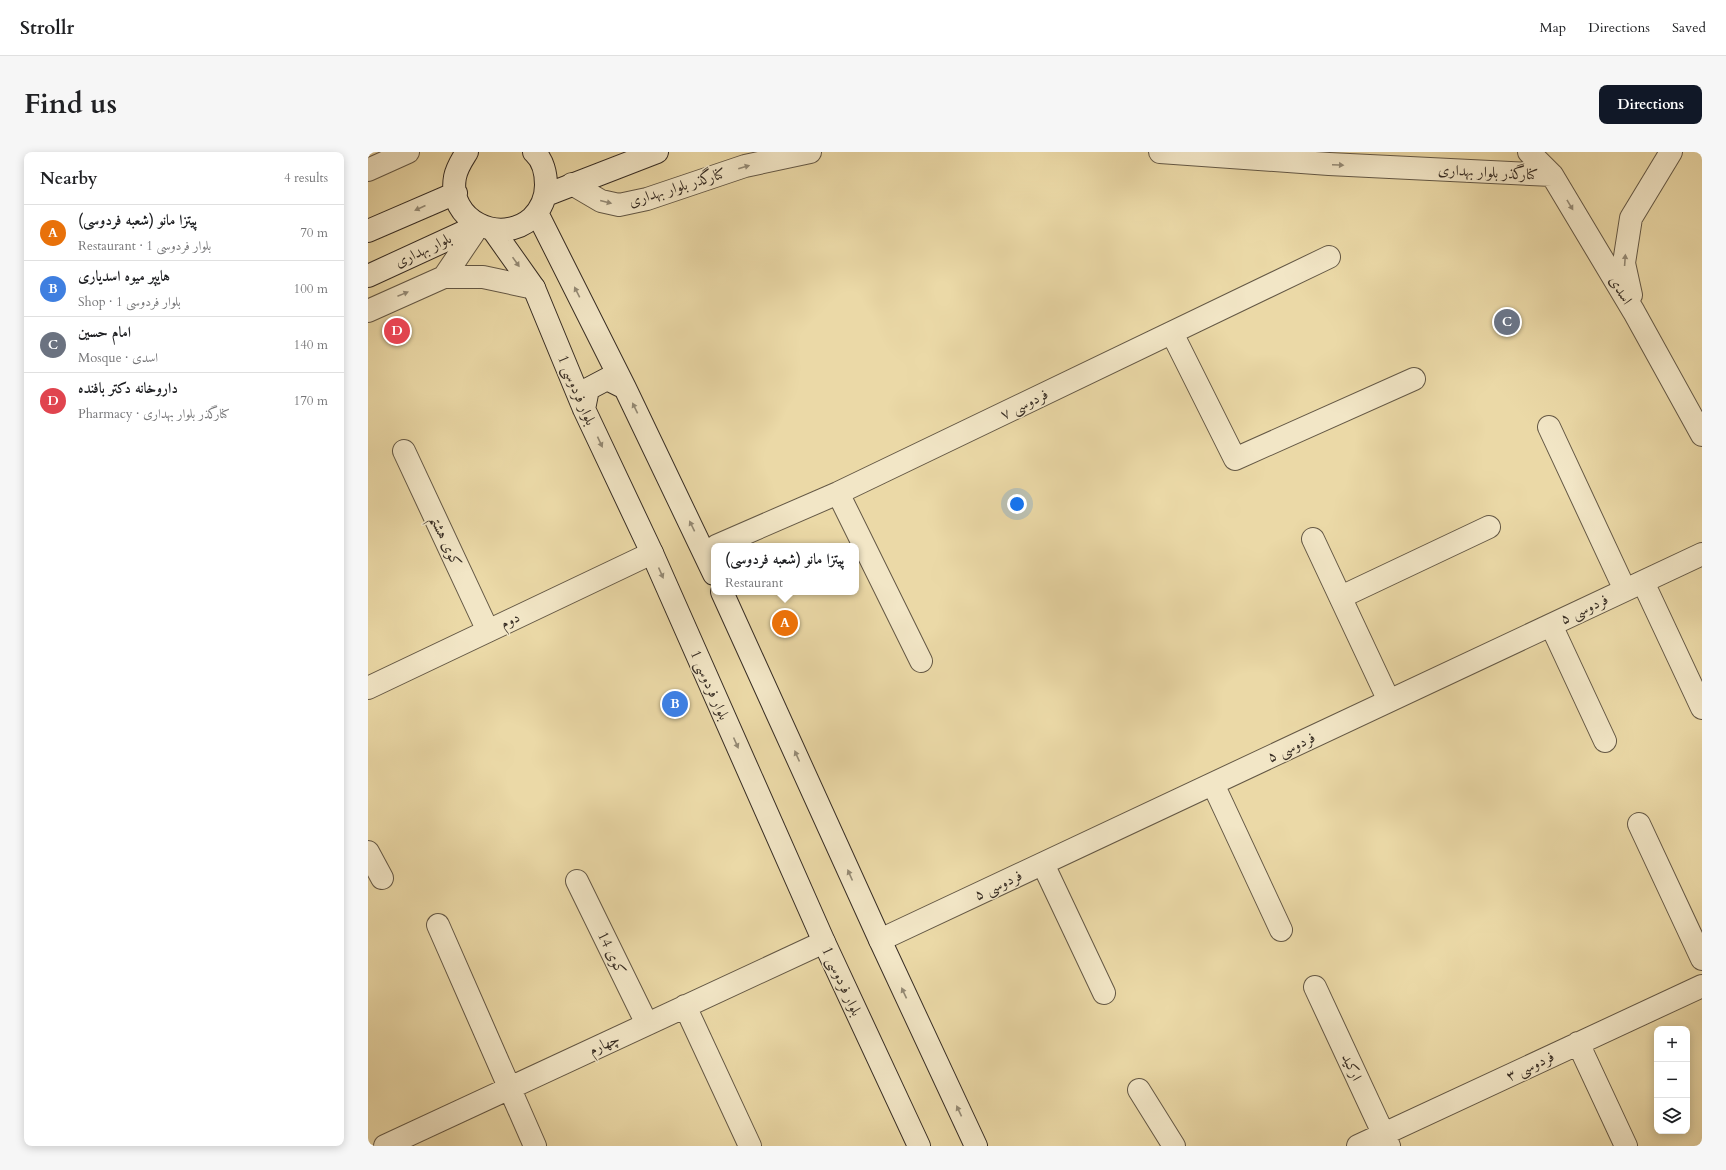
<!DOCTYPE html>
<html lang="en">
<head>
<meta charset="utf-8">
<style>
  :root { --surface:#fff; --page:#f6f6f6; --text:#202124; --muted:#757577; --line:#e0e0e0; --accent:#111827 }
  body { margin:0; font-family:Cardo,Amiri,serif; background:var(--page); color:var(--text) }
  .controls { position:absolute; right:12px; bottom:12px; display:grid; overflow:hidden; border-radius:8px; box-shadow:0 2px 10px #0003 }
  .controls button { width:36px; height:36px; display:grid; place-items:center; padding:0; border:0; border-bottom:1px solid var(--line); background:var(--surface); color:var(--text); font:20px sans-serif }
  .you { position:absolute; left:649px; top:352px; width:14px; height:14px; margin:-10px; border:3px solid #fff; border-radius:50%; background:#1a73e8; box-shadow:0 0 0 6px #1a73e833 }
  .badge { display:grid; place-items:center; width:26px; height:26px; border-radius:50%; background:var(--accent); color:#fff; font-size:13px; font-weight:700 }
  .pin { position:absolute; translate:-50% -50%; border:2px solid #fff; box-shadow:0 1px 4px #0006 }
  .popup { position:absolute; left:343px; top:391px; width:148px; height:52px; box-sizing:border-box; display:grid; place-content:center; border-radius:8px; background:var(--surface); filter:drop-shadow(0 1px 3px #0005); font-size:13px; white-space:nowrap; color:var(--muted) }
  .popup b { font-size:15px; color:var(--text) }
  .popup::after { content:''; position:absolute; left:50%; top:100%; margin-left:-8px; border:8px solid transparent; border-top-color:var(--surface) }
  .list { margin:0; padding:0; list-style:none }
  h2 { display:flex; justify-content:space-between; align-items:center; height:52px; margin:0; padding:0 16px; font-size:17px }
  h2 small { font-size:13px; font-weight:400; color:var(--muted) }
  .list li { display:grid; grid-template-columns:26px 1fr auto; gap:12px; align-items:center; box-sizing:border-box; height:56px; padding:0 16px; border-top:1px solid var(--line) }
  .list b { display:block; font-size:15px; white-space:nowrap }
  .list p { margin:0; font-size:13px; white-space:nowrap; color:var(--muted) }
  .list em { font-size:13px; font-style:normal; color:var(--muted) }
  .icon { flex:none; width:22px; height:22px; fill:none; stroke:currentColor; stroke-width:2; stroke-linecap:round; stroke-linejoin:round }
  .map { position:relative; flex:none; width:1334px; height:994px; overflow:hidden; border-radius:8px }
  header { display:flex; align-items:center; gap:24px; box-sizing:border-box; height:56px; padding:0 20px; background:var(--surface); border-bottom:1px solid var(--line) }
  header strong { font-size:19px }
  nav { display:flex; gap:22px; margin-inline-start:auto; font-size:14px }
  .intro { display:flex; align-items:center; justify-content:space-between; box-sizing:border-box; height:96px; padding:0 24px }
  h1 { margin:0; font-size:28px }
  .button { padding:10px 18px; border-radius:8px; background:var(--accent); color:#fff; font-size:14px; font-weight:700 }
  main { display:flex; gap:24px; padding:0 24px }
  aside { flex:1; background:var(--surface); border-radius:8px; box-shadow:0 2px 10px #0003 }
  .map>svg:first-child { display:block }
</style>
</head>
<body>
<header>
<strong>Strollr</strong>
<nav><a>Map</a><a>Directions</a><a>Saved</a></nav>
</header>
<div class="intro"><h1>Find us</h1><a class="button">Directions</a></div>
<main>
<aside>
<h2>Nearby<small>4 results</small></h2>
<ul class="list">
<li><span class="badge" style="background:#e8710a">A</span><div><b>پیتزا مانو (شعبه فردوسی)</b><p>Restaurant · بلوار فردوسی 1</p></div><em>70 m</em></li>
<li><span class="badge" style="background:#3f7fe0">B</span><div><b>هایپر میوه اسدیاری</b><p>Shop · بلوار فردوسی 1</p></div><em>100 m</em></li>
<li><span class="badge" style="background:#6b7280">C</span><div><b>امام حسین</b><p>Mosque · اسدی</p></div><em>140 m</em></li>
<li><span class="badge" style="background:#e0444e">D</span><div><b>داروخانه دکتر بافنده</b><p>Pharmacy · کنارگذر بلوار بهداری</p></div><em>170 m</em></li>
</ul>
</aside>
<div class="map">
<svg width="1334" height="994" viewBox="0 0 1334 994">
  <rect width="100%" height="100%" fill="#ebd9a7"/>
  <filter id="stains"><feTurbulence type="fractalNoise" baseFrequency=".005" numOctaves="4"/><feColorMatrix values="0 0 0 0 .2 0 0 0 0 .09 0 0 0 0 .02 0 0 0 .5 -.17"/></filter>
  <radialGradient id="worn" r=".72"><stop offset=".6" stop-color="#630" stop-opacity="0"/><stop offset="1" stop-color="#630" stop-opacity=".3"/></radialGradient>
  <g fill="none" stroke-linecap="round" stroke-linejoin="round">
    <defs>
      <path id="minor" d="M 792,0 L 961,12 L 1184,23
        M 1161,0 L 1184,23 L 1266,160 L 1334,283
        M 0,18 L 40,0
        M 204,32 L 233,49 L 251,53 L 279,47 L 377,14 L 442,0
        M 76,125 L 111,73
        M 1263,143 L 1256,111 L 1263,66 L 1303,0
        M 0,159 L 76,125 L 115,125 L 166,136
        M 804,181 L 867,307 L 1046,227
        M 1181,275 L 1257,438
        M 36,299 L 120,479
        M 470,341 L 553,509
        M 945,387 L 1021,549
        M 348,394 L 470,341 L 961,105
        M 1275,430 L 1334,556
        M 973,445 L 1121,375
        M 1183,473 L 1237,589
        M 0,536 L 284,401
        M 845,632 L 913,778
        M 1271,672 L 1334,807
        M 0,700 L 14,726
        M 675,712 L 736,841
        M 209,729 L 279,872
        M 70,773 L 167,994
        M 512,788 L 1334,402
        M 947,835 L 1021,994
        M 317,854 L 382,994
        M 1210,891 L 1258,994
        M 771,938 L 806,994
        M 17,994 L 456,790
        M 990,994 L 1334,834"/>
      <path id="secondary" d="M 99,0 C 94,8 89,15 87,25 C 79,68 132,94 164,66 C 173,57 178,46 178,33 C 178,22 175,8 166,0
        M 178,43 L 289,0
        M 169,61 L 257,236 L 346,422
        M 125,78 L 166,136 L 216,257 L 284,401 L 456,790 L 551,994
        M 0,79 L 88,41
        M 0,124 L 111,73
        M 216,257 L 220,237 L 239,227 L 257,236
        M 354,440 L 512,788 L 608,994"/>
    </defs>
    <use href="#minor" stroke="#645845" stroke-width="24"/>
    <use href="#secondary" stroke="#372d24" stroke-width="24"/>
    <use href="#minor" stroke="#f2e6c6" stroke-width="22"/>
    <use href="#secondary" stroke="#f2e6c6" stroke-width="22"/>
  </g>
  <defs><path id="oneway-solid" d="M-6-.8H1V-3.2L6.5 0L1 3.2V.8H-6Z"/></defs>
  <g fill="#948a75">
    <use href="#oneway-solid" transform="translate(970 13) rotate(3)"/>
    <use href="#oneway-solid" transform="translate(376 15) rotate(-16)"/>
    <use href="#oneway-solid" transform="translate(238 50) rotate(14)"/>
    <use href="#oneway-solid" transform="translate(1202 53) rotate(59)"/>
    <use href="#oneway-solid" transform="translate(52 56) rotate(156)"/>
    <use href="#oneway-solid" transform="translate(1257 108) rotate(-86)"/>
    <use href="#oneway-solid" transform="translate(148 110) rotate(55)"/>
    <use href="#oneway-solid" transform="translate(209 140) rotate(-117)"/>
    <use href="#oneway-solid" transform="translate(35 142) rotate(-22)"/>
    <use href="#oneway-solid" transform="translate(267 256) rotate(-116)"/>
    <use href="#oneway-solid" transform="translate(232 290) rotate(65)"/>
    <use href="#oneway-solid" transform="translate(324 374) rotate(-116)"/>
    <use href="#oneway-solid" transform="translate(293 421) rotate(66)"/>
    <use href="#oneway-solid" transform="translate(368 591) rotate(66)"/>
    <use href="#oneway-solid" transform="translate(429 604) rotate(-114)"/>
    <use href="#oneway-solid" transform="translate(482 723) rotate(-114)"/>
    <use href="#oneway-solid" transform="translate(536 841) rotate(-115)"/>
    <use href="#oneway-solid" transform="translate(591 959) rotate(-115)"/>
  </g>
  <g text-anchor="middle" stroke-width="3" stroke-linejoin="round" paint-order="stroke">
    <g font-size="15" fill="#372d24" stroke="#f2e6c6">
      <text transform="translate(1120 20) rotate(3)" y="5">کنارگذر بلوار بهداری</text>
      <text transform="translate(309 35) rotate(-17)" y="5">کنارگذر بلوار بهداری</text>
      <text transform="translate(55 98) rotate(-25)" y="5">بلوار بهداری</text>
      <text transform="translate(1253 138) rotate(59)" y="5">اسدی</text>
      <text transform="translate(209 238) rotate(67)" y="5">بلوار فردوسی 1</text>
      <text transform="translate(656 252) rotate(-26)" y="5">فردوسی ۷</text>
      <text transform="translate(78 389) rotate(65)" y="5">کوی هشتم</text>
      <text transform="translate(1216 457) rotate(-25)" y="5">فردوسی ۵</text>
      <text transform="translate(142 468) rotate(-25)" y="5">دوم</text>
      <text transform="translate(342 533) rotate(66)" y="5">بلوار فردوسی 1</text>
      <text transform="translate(923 595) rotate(-25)" y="5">فردوسی ۵</text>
      <text transform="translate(630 733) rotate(-25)" y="5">فردوسی ۵</text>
      <text transform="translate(244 801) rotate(64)" y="5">کوی 14</text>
      <text transform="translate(474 829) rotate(65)" y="5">بلوار فردوسی 1</text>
      <text transform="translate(236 892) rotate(-25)" y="5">چهارم</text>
      <text transform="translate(1162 914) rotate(-25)" y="5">فردوسی ۳</text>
      <text transform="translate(984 915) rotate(65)" y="5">ارکید</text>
    </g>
  </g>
  <rect width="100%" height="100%" filter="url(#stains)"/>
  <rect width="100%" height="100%" fill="url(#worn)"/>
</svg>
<div class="controls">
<button>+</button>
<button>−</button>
<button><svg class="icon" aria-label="layers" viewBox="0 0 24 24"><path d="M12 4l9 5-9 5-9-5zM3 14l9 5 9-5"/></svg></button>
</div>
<div class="you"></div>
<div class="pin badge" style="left:417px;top:471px;background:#e8710a">A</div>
<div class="popup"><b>پیتزا مانو (شعبه فردوسی)</b>Restaurant</div>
<div class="pin badge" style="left:307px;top:552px;background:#3f7fe0">B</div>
<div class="pin badge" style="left:1139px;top:170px;background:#6b7280">C</div>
<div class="pin badge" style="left:29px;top:179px;background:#e0444e">D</div>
</div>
</main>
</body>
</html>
